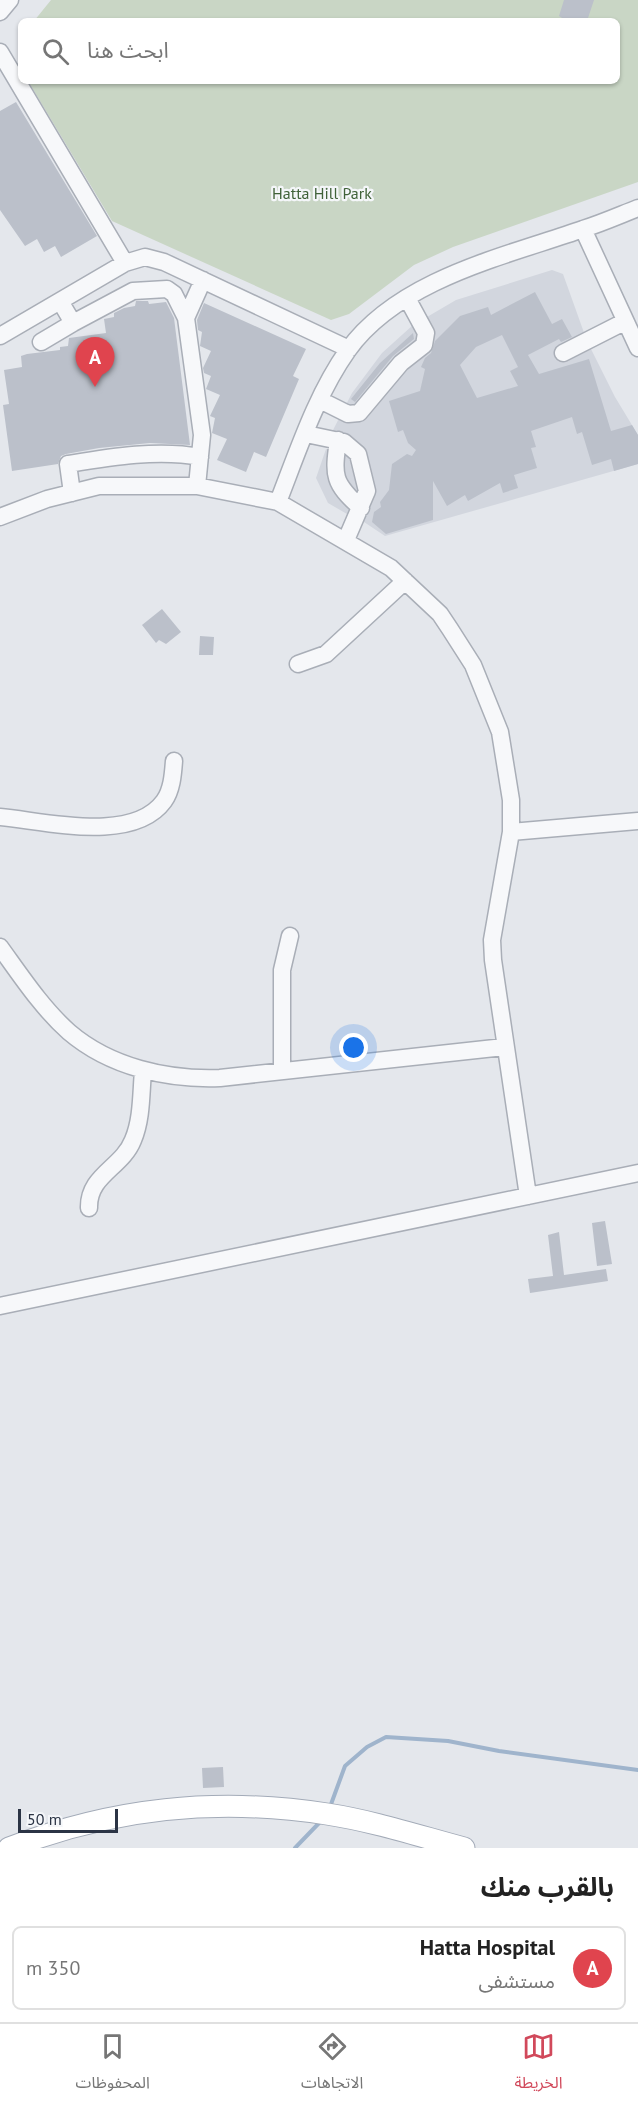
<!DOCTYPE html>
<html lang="ar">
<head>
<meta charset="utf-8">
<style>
  :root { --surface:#fff; --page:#f2f2f2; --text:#222; --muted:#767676; --line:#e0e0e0; --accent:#d1495b }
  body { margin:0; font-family:"PT Sans","Noto Sans Arabic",sans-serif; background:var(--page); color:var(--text); direction:rtl }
  .scale { position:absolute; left:18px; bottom:15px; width:100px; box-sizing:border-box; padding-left:6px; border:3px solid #2b3445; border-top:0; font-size:16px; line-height:21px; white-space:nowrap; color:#2b3445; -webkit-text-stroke:4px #f4f6f9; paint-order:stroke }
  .you { position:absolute; left:354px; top:1048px; width:21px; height:21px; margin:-15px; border:4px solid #fff; border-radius:50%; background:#1a73e8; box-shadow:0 0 0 9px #1a73e833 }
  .badge { display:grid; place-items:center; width:39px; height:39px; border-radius:50%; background:var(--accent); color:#fff; font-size:20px; font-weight:700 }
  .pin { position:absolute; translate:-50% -50px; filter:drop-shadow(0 2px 3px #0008) }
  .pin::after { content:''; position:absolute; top:32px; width:21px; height:18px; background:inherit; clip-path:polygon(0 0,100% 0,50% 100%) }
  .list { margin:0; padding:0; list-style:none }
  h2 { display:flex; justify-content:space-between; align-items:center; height:78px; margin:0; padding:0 24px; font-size:26px }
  h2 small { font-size:20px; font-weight:400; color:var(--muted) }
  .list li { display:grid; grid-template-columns:39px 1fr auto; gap:18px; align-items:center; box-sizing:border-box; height:84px; margin:0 12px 12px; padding:0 12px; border:2px solid var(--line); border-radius:9px }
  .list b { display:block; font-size:22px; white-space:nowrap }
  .list p { margin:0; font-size:20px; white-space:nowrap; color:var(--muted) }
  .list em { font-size:20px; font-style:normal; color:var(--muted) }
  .icon { flex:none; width:33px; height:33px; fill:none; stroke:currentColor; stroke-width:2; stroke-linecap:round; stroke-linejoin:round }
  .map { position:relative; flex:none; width:638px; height:1848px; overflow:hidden; direction:ltr }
  .search { position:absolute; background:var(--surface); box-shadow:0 2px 4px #0004; left:18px; right:18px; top:18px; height:66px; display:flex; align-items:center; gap:15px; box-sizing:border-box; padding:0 21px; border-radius:9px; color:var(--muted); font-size:22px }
  .sheet { height:174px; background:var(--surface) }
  nav { display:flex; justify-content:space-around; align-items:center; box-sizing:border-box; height:84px; border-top:2px solid var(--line); background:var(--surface); font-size:16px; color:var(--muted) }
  nav a { display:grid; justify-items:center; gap:3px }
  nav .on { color:var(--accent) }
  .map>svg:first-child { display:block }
</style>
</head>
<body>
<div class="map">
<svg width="638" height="1848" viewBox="0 0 638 1848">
  <rect width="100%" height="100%" fill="#e4e7ec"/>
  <path fill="#d2d6de" d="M 552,270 L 563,274 L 587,341 L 615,397 L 638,435 L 638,464 L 385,536 L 349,512 L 347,514 L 328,503 L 316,478 L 326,449 L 329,450 L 331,434 L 352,393 L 382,353 L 413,325 L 417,328 L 429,321 L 427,317 L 456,300 Z"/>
  <path fill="#c9d6c5" d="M 51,0 L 638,0 L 638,182 L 453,247 L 414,265 L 349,314 L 331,320 L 112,221 L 28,81 L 617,81 L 617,21 L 34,21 Z"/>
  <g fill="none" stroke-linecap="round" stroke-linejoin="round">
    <path stroke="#9fb4cc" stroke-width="4" d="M 330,1807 L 345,1766 L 367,1747 L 386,1737 L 448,1741 L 499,1751 L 638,1770
      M 295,1848 L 321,1821"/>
  </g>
  <path fill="#bbc0ca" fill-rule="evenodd" d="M 564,0 L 594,0 L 587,21 L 567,21 L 559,16 Z
    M 16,102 L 97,236 L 61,257 L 55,246 L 44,252 L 37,239 L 25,246 L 0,210 L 0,111 Z
    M 535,292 L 552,324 L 562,319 L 572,337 L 561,342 L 559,339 L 528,355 L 539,374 L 589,359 L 611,431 L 632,425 L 638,435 L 638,464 L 614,471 L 611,459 L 592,465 L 582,432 L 577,434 L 572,417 L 531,431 L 536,447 L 531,448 L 537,468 L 514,475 L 518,488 L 503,493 L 500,483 L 468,501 L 465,495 L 447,506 L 433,481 L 433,520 L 386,534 L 372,522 L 374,512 L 381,507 L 380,502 L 389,490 L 392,464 L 407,454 L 412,456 L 416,450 L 408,443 L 403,430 L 398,432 L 389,401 L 420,391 L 425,369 L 421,367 L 425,358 L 431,353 L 435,341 L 460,316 L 488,307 L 491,315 ZM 502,335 L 518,367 L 510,371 L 518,386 L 477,398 L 460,365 L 476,347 Z
    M 136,301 L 148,301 L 149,304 L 166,302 L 174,318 L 190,445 L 150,443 L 99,448 L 66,454 L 61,456 L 58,464 L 12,471 L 3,405 L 9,404 L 4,370 L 22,367 L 21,356 L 27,354 L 60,350 L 60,347 L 68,346 L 69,338 L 106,333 L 104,319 L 114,317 L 114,313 L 124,308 L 135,306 Z
    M 204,303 L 306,349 L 293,376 L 299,379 L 266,457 L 254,452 L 246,472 L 217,460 L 227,439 L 212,433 L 215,418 L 210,416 L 220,395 L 206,389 L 211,376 L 204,373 L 203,368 L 211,351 L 200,346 L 202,332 L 198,330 L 197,320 Z
    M 413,333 L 414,339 L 393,356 L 355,402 L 351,399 L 380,363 Z
    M 162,609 L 181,632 L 166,644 L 159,640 L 156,643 L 142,625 Z
    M 200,636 L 214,637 L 213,655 L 199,655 Z
    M 605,1221 L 612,1264 L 597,1266 L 592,1223 Z
    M 559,1232 L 564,1275 L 606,1269 L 608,1281 L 530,1293 L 528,1279 L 553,1276 L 548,1235 Z
    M 223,1767 L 224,1787 L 203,1788 L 202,1768 Z"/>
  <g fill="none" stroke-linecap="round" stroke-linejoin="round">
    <defs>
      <path id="minor" d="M 0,12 L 10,0
        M 0,52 L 125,263
        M 583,229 L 638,348
        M 60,301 L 73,323 L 133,291 L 167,289 L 174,294 L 186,318 L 202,435 L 197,486
        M 186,318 L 203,280
        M 0,336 L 125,263 L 145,257 L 164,262 L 349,349
        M 41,342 L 73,323
        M 563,353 L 624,322
        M 320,400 L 348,414 L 359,413 L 401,363 L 424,345 L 426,333 L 407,298
        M 306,434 L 344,442 L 358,454 L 367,491 L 346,540
        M 338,440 C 333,476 333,483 361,508
        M 72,493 L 68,464 C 111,457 158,449 200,457
        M 278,502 C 298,451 316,395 348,350 C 399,279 506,256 583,229 C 602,223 620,215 638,208
        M 0,517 L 47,499 L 99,486 L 197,486 L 278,502 L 391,568 L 440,614 L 450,629 L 473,665 L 500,732 L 511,800 L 511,832 L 492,940 L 493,960 L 528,1196
        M 298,664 L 326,654 L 405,581
        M 0,817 C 45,821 133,844 164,801 C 172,790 173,774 174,761
        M 511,832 L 638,821
        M 0,947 C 21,976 42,1008 69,1032 C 110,1067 167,1080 220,1078 L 504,1047
        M 282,1071 L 282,970 L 290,936
        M 89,1208 C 88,1175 122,1168 133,1140 C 142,1119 141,1093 143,1071
        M 0,1306 L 638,1173"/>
      <path id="major" d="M 9,1848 C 113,1808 216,1797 327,1814 C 373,1821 419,1836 464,1848"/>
    </defs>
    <use href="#minor" stroke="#a9aeb7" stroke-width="19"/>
    <use href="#major" stroke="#a3abb8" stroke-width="23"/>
    <use href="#minor" stroke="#f7f8fa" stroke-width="16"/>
    <use href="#major" stroke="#fff" stroke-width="21"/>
  </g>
  <g text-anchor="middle" stroke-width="4.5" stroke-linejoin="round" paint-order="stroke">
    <g font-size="16" fill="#3f6138" stroke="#f4f6f9">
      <text x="322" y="199">Hatta Hill Park</text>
    </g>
  </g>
</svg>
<div class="scale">50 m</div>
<div class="you"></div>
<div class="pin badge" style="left:95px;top:387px;background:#e0444e">A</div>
<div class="search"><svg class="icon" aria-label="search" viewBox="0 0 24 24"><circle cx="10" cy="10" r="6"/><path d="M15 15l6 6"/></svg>ابحث هنا</div>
</div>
<section class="sheet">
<h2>بالقرب منك<small></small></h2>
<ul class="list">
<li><span class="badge" style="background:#e0444e">A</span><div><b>Hatta Hospital</b><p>مستشفى</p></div><em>350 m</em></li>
</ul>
</section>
<nav>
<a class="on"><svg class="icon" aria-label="map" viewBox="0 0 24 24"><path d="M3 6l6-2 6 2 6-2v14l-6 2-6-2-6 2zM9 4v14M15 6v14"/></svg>الخريطة</a>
<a><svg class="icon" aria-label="directions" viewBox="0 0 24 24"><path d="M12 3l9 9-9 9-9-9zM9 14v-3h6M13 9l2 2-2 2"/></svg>الاتجاهات</a>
<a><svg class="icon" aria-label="saved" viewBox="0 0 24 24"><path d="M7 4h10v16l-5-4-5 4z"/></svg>المحفوظات</a>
</nav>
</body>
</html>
